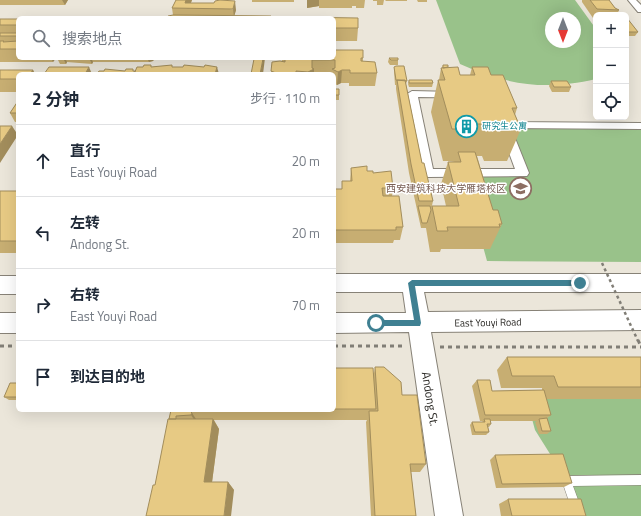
<!DOCTYPE html>
<html lang="zh">
<head>
<meta charset="utf-8">
<style>
  :root { --surface:#fff; --page:#f6f6f7; --text:#1f2937; --muted:#747a83; --line:#e0e1e3 }
  body { margin:0; font-family:"Titillium Web","Noto Sans SC",sans-serif; background:var(--page); color:var(--text) }
  .controls { position:absolute; right:12px; top:12px; display:grid; overflow:hidden; border-radius:6px; box-shadow:0 4px 16px #0002 }
  .controls button { width:36px; height:36px; display:grid; place-items:center; padding:0; border:0; border-bottom:1px solid var(--line); background:var(--surface); color:var(--text); font:20px sans-serif }
  .compass { position:absolute; left:545px; top:12px; width:36px; height:36px; border-radius:50%; background:var(--surface); box-shadow:0 4px 16px #0002; rotate:180deg }
  .stop { position:absolute; width:12px; height:12px; margin:-9px; border:3px solid #3f8092; border-radius:50%; background:#fff }
  .stop.end { background:#3f8092; border-color:#fff; box-shadow:0 1px 4px #0008 }
  .list { margin:0; padding:0; list-style:none }
  h2 { display:flex; justify-content:space-between; align-items:center; height:52px; margin:0; padding:0 16px; font-size:17px }
  h2 small { font-size:13px; font-weight:400; color:var(--muted) }
  .list li { display:grid; grid-template-columns:26px 1fr auto; gap:12px; align-items:center; box-sizing:border-box; height:72px; padding:0 16px; border-top:1px solid var(--line) }
  .list b { display:block; font-size:15px; white-space:nowrap }
  .list p { margin:0; font-size:13px; white-space:nowrap; color:var(--muted) }
  .list em { font-size:13px; font-style:normal; color:var(--muted) }
  .icon { flex:none; width:22px; height:22px; fill:none; stroke:currentColor; stroke-width:2; stroke-linecap:round; stroke-linejoin:round }
  .map { position:relative; flex:none; width:641px; height:516px; overflow:hidden }
  .search { position:absolute; background:var(--surface); box-shadow:0 4px 16px #0002; left:16px; top:16px; width:320px; height:44px; display:flex; align-items:center; gap:10px; box-sizing:border-box; padding:0 14px; border-radius:6px; color:var(--muted); font-size:15px }
  .panel { position:absolute; background:var(--surface); box-shadow:0 4px 16px #0002; left:16px; top:72px; width:320px; height:340px; border-radius:6px }
  .map>svg:first-child { display:block }
</style>
</head>
<body>
<div class="map">
<svg width="641" height="516" viewBox="0 0 641 516">
  <rect width="100%" height="100%" fill="#ebe6da"/>
  <path fill="#99c28a" fill-rule="evenodd" d="M 436,0 L 575,0 L 596,29 L 596,79 C 545,91 507,85 460,64 ZM 551,18 L 575,18 L 575,42 L 551,42 Z
    M 504,125 L 641,126 L 641,262 L 487,261 L 463,173 L 523,173 Z
    M 525,393 L 641,394 L 641,516 L 577,516 L 567,481 L 535,430 Z"/>
  <g fill="none" stroke-linecap="round" stroke-linejoin="round">
    <defs>
      <path id="service" d="M 641,475 L 641,485 L 573,486 L 584,516 L 574,516 L 562,481 L 564,478 L 567,476 Z"/>
      <path id="minor" d="M 628,0 L 636,0 L 641,5 L 641,12 L 638,12 Z
        M 412,91 L 497,93 L 509,122 L 641,123 L 641,129 L 511,128 L 529,173 L 527,176 L 428,177 L 424,176 L 422,173 L 407,94 ZM 418,97 L 489,98 L 515,169 L 433,169 Z"/>
      <path id="secondary" d="M 334,274 L 641,274 L 641,292 L 424,292 L 428,312 L 641,310 L 641,330 L 431,332 L 463,516 L 435,516 L 409,332 L 334,333 L 334,313 L 406,313 L 403,292 L 334,292 Z
        M 0,276 L 18,276 L 18,294 L 0,294 Z
        M 0,313 L 18,313 L 18,333 L 0,333 Z"/>
    </defs>
    <use href="#service" stroke="#878277" stroke-width="1"/>
    <use href="#minor" stroke="#878277" stroke-width="2"/>
    <use href="#secondary" stroke="#878277" stroke-width="2"/>
    <path stroke="#817e76" stroke-width="3" stroke-dasharray="4 4" stroke-linecap="butt" d="M 0,346 L 18,346
      M 334,346 L 403,346
      M 440,347 L 641,347"/>
    <use href="#service" fill="#fff" fill-rule="evenodd"/>
    <use href="#minor" fill="#fff" fill-rule="evenodd"/>
    <use href="#secondary" fill="#fff" fill-rule="evenodd"/>
    <path stroke="#817e76" stroke-width="2.5" stroke-dasharray="3 3" stroke-linecap="butt" d="M 602,263 L 638,341"/>
    <path stroke="#817e76" stroke-width="3" stroke-dasharray="4 4" stroke-linecap="butt" d="M 638,340 L 641,347"/>
  </g>
  <path fill="#c7ae72" d="M 0,0 L 74,0 L 68,0 L 65,5 L 0,5 Z
    M 176,0 L 192,0 L 191,3 L 236,10 L 234,16 L 173,15 L 172,8 Z
    M 252,0 L 294,0 L 294,2 L 252,2 Z
    M 307,0 L 365,0 L 364,8 L 356,8 L 356,6 L 352,6 L 352,8 L 319,8 L 319,6 L 307,8 Z
    M 373,0 L 384,0 L 383,5 L 377,5 L 377,1 L 373,1 Z
    M 385,0 L 407,0 L 407,1 L 386,1 Z
    M 417,0 L 427,0 L 427,2 L 418,2 Z
    M 582,0 L 609,0 L 615,8 L 619,10 L 617,15 L 596,15 L 596,18 L 593,18 L 582,2 Z
    M 334,18 L 358,28 L 357,41 L 334,41 Z
    M 626,18 L 638,32 L 635,36 L 626,36 Z
    M 0,19 L 18,19 L 18,58 L 56,58 L 53,62 L 0,62 Z
    M 57,58 L 155,58 L 153,61 L 149,62 L 93,62 L 92,64 L 67,62 L 66,64 L 60,64 Z
    M 282,58 L 363,58 L 363,61 L 377,73 L 375,86 L 349,86 L 349,83 L 341,83 L 337,85 L 334,84 L 334,74 L 271,74 L 271,71 L 282,61 Z
    M 389,58 L 398,60 L 398,65 L 390,65 L 388,62 Z
    M 443,65 L 448,67 L 460,75 L 470,75 L 472,67 L 491,75 L 517,108 L 515,115 L 521,129 L 507,161 L 484,161 L 482,156 L 477,156 L 493,210 L 502,224 L 490,249 L 441,249 L 440,252 L 430,252 L 426,228 L 421,228 L 409,173 L 396,89 L 396,85 L 395,85 L 394,71 L 394,67 L 407,81 L 406,84 L 422,163 L 433,201 L 431,210 L 432,206 L 446,206 L 441,184 L 448,162 L 455,161 L 443,161 L 431,112 L 438,80 L 439,80 L 441,68 L 442,68 Z
    M 0,70 L 33,70 L 35,74 L 18,74 L 18,92 L 0,92 Z
    M 409,80 L 433,83 L 432,87 L 409,87 L 408,84 Z
    M 551,81 L 571,87 L 569,92 L 552,92 L 549,86 Z
    M 334,89 L 339,95 L 339,100 L 334,100 Z
    M 18,101 L 18,122 L 15,122 L 10,113 Z
    M 351,168 L 367,171 L 373,173 L 393,188 L 392,196 L 403,227 L 400,240 L 394,240 L 393,243 L 334,243 L 334,189 L 342,189 L 342,181 L 350,181 Z
    M 0,191 L 18,191 L 18,253 L 0,253 Z
    M 507,357 L 641,357 L 641,399 L 546,399 L 551,415 L 547,418 L 551,431 L 547,434 L 539,434 L 535,422 L 537,421 L 491,421 L 491,424 L 489,427 L 488,427 L 489,432 L 486,435 L 472,435 L 470,425 L 472,422 L 482,422 L 483,421 L 480,421 L 472,386 L 477,380 L 492,391 L 542,390 L 542,388 L 501,388 L 497,370 Z
    M 375,367 L 402,395 L 426,464 L 420,472 L 411,472 L 416,516 L 371,516 L 366,422 L 367,420 L 214,420 L 219,429 L 212,482 L 228,482 L 234,490 L 155,485 L 171,410 L 334,410 L 334,368 L 374,373 Z
    M 18,383 L 18,400 L 9,400 L 4,397 Z
    M 495,455 L 572,483 L 564,487 L 496,488 L 490,460 Z
    M 508,499 L 586,516 L 501,516 L 499,504 Z"/>
  <path fill="#a28d5c" d="M 62,0 L 68,0 L 65,5 Z
    M 186,0 L 192,0 L 188,9 L 185,3 Z
    M 307,0 L 319,0 L 319,6 L 307,8 Z
    M 235,1 L 236,10 L 234,17 L 233,9 Z
    M 51,58 L 56,58 L 53,62 Z
    M 63,58 L 65,58 L 67,62 L 66,64 Z
    M 89,58 L 91,58 L 93,62 L 92,64 Z
    M 147,58 L 155,58 L 153,61 L 149,62 Z
    M 264,58 L 265,58 L 263,74 L 260,74 L 263,59 Z
    M 89,67 L 92,74 L 85,74 Z
    M 217,67 L 219,74 L 215,74 Z
    M 314,69 L 314,74 L 308,74 L 308,72 Z
    M 33,70 L 35,74 L 30,74 Z
    M 342,70 L 341,83 L 337,85 L 338,72 Z
    M 12,126 L 18,135 L 0,163 L 0,144 Z
    M 192,413 L 196,419 L 195,421 L 191,415 Z
    M 213,419 L 219,429 L 211,490 L 204,482 Z
    M 228,482 L 234,490 L 231,516 L 224,516 Z"/>
  <path fill="#e7ca84" stroke="#a28d5c" d="M 176,0 L 186,0 L 185,3 L 214,3 L 215,1 L 220,0 L 235,1 L 233,9 L 172,8 Z
    M 590,0 L 609,0 L 615,8 L 619,10 L 597,9 Z
    M 173,15 L 271,16 L 271,18 L 167,18 L 168,16 Z
    M 297,17 L 358,18 L 358,28 L 334,28 L 334,18 L 297,18 Z
    M 626,18 L 627,18 L 638,32 L 626,32 Z
    M 0,19 L 18,19 L 18,25 L 0,25 Z
    M 0,33 L 18,33 L 18,36 L 0,36 Z
    M 0,41 L 4,41 L 3,42 L 18,41 L 18,49 L 0,49 Z
    M 334,50 L 363,50 L 363,58 L 361,58 L 361,61 L 375,62 L 377,73 L 350,73 L 350,70 L 342,70 L 338,72 L 332,69 L 335,68 L 335,60 L 312,60 L 312,68 L 314,69 L 308,72 L 296,71 L 296,73 L 276,73 L 271,71 L 272,62 L 280,61 L 285,62 L 285,58 L 282,58 L 334,58 Z
    M 255,58 L 264,58 L 263,62 L 263,59 L 255,59 Z
    M 389,58 L 398,58 L 398,60 L 391,60 Z
    M 254,59 L 263,59 L 260,74 L 251,74 Z
    M 144,65 L 151,65 L 151,67 L 172,65 L 172,67 L 183,67 L 184,65 L 204,67 L 205,65 L 217,67 L 215,74 L 134,74 L 137,67 L 143,67 Z
    M 443,65 L 448,65 L 448,67 L 443,68 Z
    M 396,66 L 404,66 L 407,81 L 396,80 L 394,67 Z
    M 49,67 L 89,67 L 85,74 L 44,74 Z
    M 458,67 L 460,75 L 475,75 L 472,67 L 488,67 L 491,75 L 503,75 L 517,108 L 512,108 L 521,129 L 495,129 L 493,124 L 476,124 L 477,129 L 452,129 L 438,80 L 445,80 L 441,68 Z
    M 105,69 L 125,71 L 126,69 L 133,69 L 133,71 L 135,71 L 134,74 L 97,74 L 99,71 L 104,71 Z
    M 0,70 L 33,70 L 30,74 L 18,74 L 18,79 L 0,79 Z
    M 397,80 L 405,80 L 422,163 L 424,163 L 433,201 L 419,201 L 411,164 Z
    M 409,80 L 432,80 L 433,83 L 409,83 Z
    M 551,81 L 567,81 L 571,87 L 554,87 Z
    M 334,89 L 339,89 L 339,95 L 334,95 Z
    M 18,101 L 18,113 L 10,113 Z
    M 0,126 L 12,126 L 0,144 Z
    M 458,152 L 475,152 L 493,210 L 498,210 L 502,224 L 499,224 L 500,227 L 447,227 L 448,231 L 437,231 L 432,206 L 459,206 L 448,162 L 461,162 Z
    M 367,166 L 367,171 L 373,171 L 373,173 L 391,171 L 393,188 L 382,188 L 383,196 L 399,196 L 403,227 L 396,227 L 396,230 L 334,230 L 334,189 L 342,189 L 342,181 L 352,181 L 351,168 Z
    M 0,191 L 18,191 L 18,241 L 0,241 Z
    M 418,206 L 430,206 L 431,210 L 427,223 L 422,223 Z
    M 507,357 L 641,357 L 641,387 L 558,387 L 554,376 L 512,376 Z
    M 375,367 L 384,367 L 401,382 L 402,395 L 417,395 L 426,464 L 410,464 L 416,516 L 375,516 L 369,411 L 378,411 Z
    M 334,368 L 373,368 L 376,409 L 334,409 Z
    M 477,380 L 490,380 L 492,391 L 544,390 L 551,415 L 485,415 Z
    M 10,383 L 18,383 L 18,397 L 4,397 Z
    M 171,410 L 189,410 L 192,413 L 191,415 L 176,416 L 176,419 L 169,419 Z
    M 547,418 L 551,431 L 542,431 L 539,419 Z
    M 168,419 L 213,419 L 204,482 L 228,482 L 224,516 L 146,516 L 153,485 L 155,485 Z
    M 484,419 L 490,419 L 491,424 L 487,424 L 489,432 L 475,432 L 472,422 L 485,422 Z
    M 563,454 L 572,483 L 502,484 L 495,455 Z
    M 508,499 L 581,499 L 586,516 L 512,516 Z"/>
  <path fill="#3f8092" d="M 412,280 L 580,280 L 583,283 L 580,286 L 415,286 L 421,323 L 420,326 L 373,326 L 373,321 L 376,320 L 414,320 L 408,283 Z"/>
  <defs>
    <symbol id="building-ring" viewBox="-11 -11 22 22"><circle r="9.5" fill="#fff" stroke="#0f9aa8" stroke-width="1.5"/><path d="M-4-6H4V6H1V3H-1V6H-4ZM-2.5-4.3h1.7v1.8h-1.7ZM.8-4.3h1.7v1.8H.8ZM-2.5-1h1.7V.8h-1.7ZM.8-1h1.7V.8H.8Z" fill="#0f9aa8"/></symbol>
    <symbol id="university-ring" viewBox="-11 -11 22 22"><circle r="9.5" fill="#fff" stroke="#8d6e63" stroke-width="1.5"/><path d="M0-5L7-2L0 1L-7-2ZM-4 1L0 2.5L4 1V4Q0 6-4 4Z" fill="#8d6e63"/></symbol>
  </defs>
  <g fill-rule="evenodd">
    <use href="#building-ring" x="454" y="114" width="25" height="25"/>
    <use href="#university-ring" x="508" y="176" width="25" height="25"/>
  </g>
  <g text-anchor="middle" stroke-width="3" stroke-linejoin="round" paint-order="stroke">
    <g font-size="9" fill="#0d838f" stroke="#fff" text-anchor="start">
      <text x="482" y="129">研究生公寓</text>
    </g>
    <g font-size="10" fill="#785e54" stroke="#fff" text-anchor="end">
      <text x="506" y="192">西安建筑科技大学雁塔校区</text>
    </g>
    <g font-size="10" fill="#262420" stroke="#fff">
      <text transform="translate(488 322) rotate(-1)" y="4">East Youyi Road</text>
    </g>
    <g font-size="12" fill="#262420" stroke="#fff">
      <text transform="translate(430 399) rotate(81)" y="4">Andong St.</text>
    </g>
  </g>
</svg>
<div class="controls">
<button>+</button>
<button>−</button>
<button><svg class="icon" aria-label="locate" viewBox="0 0 24 24"><circle cx="12" cy="12" r="6"/><path d="M12 2v4M12 18v4M2 12h4M18 12h4"/></svg></button>
</div>
<svg class="compass" viewBox="-18 -18 36 36"><path d="M0-13l5 13h-10z" fill="#e53935"/><path d="M0 13l5-13h-10z" fill="#747a83"/></svg>
<div class="stop" style="left:376px;top:323px"></div>
<div class="stop end" style="left:580px;top:283px"></div>
<div class="search"><svg class="icon" aria-label="search" viewBox="0 0 24 24"><circle cx="10" cy="10" r="6"/><path d="M15 15l6 6"/></svg>搜索地点</div>
<section class="panel">
<h2>2 分钟<small>步行 · 110 m</small></h2>
<ul class="list">
<li><svg class="icon" aria-label="ahead" viewBox="0 0 24 24"><path d="M12 20V5M6 11l6-6 6 6"/></svg><div><b>直行</b><p>East Youyi Road</p></div><em>20 m</em></li>
<li><svg class="icon" aria-label="left" viewBox="0 0 24 24"><path d="M17 20v-9H6M10 6l-5 5 5 5"/></svg><div><b>左转</b><p>Andong St.</p></div><em>20 m</em></li>
<li><svg class="icon" aria-label="right" viewBox="0 0 24 24"><path d="M7 20v-9h11M14 6l5 5-5 5"/></svg><div><b>右转</b><p>East Youyi Road</p></div><em>70 m</em></li>
<li><svg class="icon" aria-label="arrive" viewBox="0 0 24 24"><path d="M6 21V4h12l-3 4 3 4H6"/></svg><div><b>到达目的地</b></div></li>
</ul>
</section>
</div>
</body>
</html>
